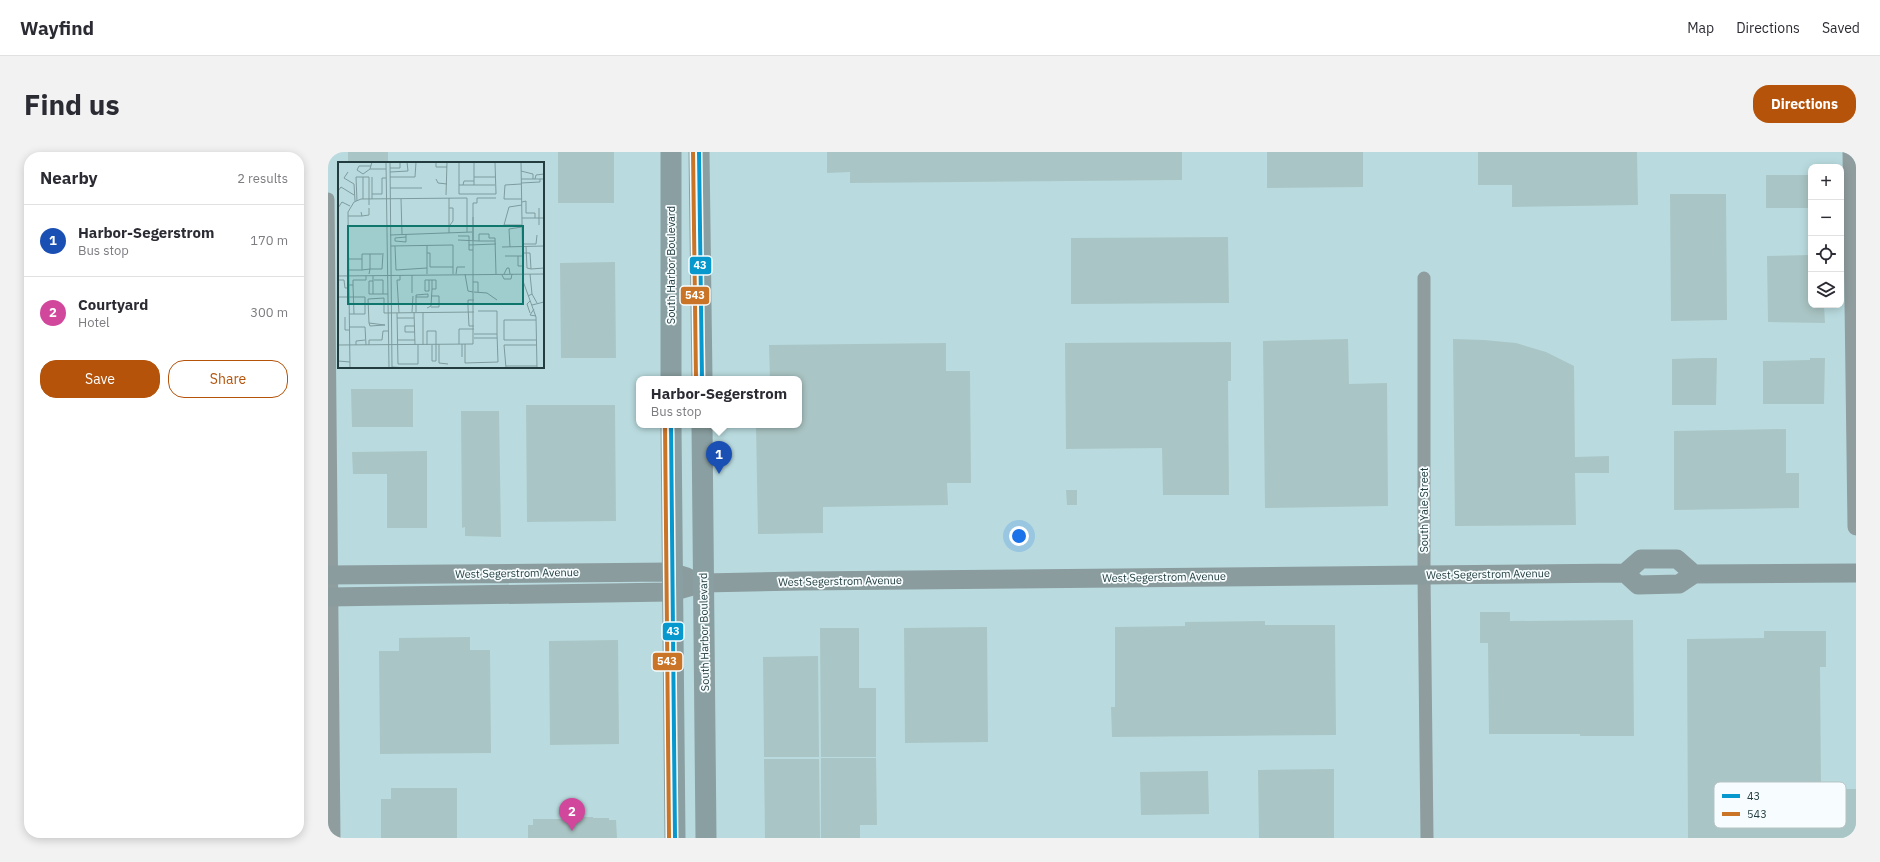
<!DOCTYPE html>
<html lang="en">
<head>
<meta charset="utf-8">
<style>
  :root { --surface:#fff; --page:#f2f2f3; --text:#2b2b33; --muted:#7c7c81; --line:#e1e1e2; --accent:#b45309 }
  body { margin:0; font-family:"IBM Plex Sans",sans-serif; background:var(--page); color:var(--text) }
  .controls { position:absolute; right:12px; top:12px; display:grid; overflow:hidden; border-radius:8px; box-shadow:0 2px 10px #0003 }
  .controls button { width:36px; height:36px; display:grid; place-items:center; padding:0; border:0; border-bottom:1px solid var(--line); background:var(--surface); color:var(--text); font:20px sans-serif }
  .you { position:absolute; left:691px; top:384px; width:14px; height:14px; margin:-10px; border:3px solid #fff; border-radius:50%; background:#1a73e8; box-shadow:0 0 0 6px #1a73e833 }
  .badge { display:grid; place-items:center; width:26px; height:26px; border-radius:50%; background:var(--accent); color:#fff; font-size:13px; font-weight:700 }
  .pin { position:absolute; translate:-50% -33px; filter:drop-shadow(0 1px 2px #0008) }
  .pin::after { content:''; position:absolute; top:21px; width:14px; height:12px; background:inherit; clip-path:polygon(0 0,100% 0,50% 100%) }
  .popup { position:absolute; left:308px; top:224px; width:166px; height:52px; box-sizing:border-box; display:grid; place-content:center; border-radius:8px; background:var(--surface); filter:drop-shadow(0 1px 3px #0005); font-size:13px; white-space:nowrap; color:var(--muted) }
  .popup b { font-size:15px; color:var(--text) }
  .popup::after { content:''; position:absolute; left:50%; top:100%; margin-left:-8px; border:8px solid transparent; border-top-color:var(--surface) }
  .list { margin:0; padding:0; list-style:none }
  h2 { display:flex; justify-content:space-between; align-items:center; height:52px; margin:0; padding:0 16px; font-size:17px }
  h2 small { font-size:13px; font-weight:400; color:var(--muted) }
  .list li { display:grid; grid-template-columns:26px 1fr auto; gap:12px; align-items:center; box-sizing:border-box; height:72px; padding:0 16px; border-top:1px solid var(--line) }
  .list b { display:block; font-size:15px; white-space:nowrap }
  .list p { margin:0; font-size:13px; white-space:nowrap; color:var(--muted) }
  .list em { font-size:13px; font-style:normal; color:var(--muted) }
  .actions { display:flex; gap:8px; padding:12px 16px }
  .actions a { flex:1; padding:9px 0; border:1px solid var(--accent); border-radius:16px; text-align:center; font-size:14px; color:var(--accent) }
  .actions .main { background:var(--accent); color:#fff }
  .icon { flex:none; width:22px; height:22px; fill:none; stroke:currentColor; stroke-width:2; stroke-linecap:round; stroke-linejoin:round }
  .map { position:relative; flex:none; width:1528px; height:686px; overflow:hidden; border-radius:16px }
  header { display:flex; align-items:center; gap:24px; box-sizing:border-box; height:56px; padding:0 20px; background:var(--surface); border-bottom:1px solid var(--line) }
  header strong { font-size:19px }
  nav { display:flex; gap:22px; margin-inline-start:auto; font-size:14px }
  .intro { display:flex; align-items:center; justify-content:space-between; box-sizing:border-box; height:96px; padding:0 24px }
  h1 { margin:0; font-size:28px }
  .button { padding:10px 18px; border-radius:16px; background:var(--accent); color:#fff; font-size:14px; font-weight:700 }
  main { display:flex; gap:24px; padding:0 24px }
  aside { flex:1; background:var(--surface); border-radius:16px; box-shadow:0 2px 10px #0003 }
  .map>svg:first-child { display:block }
</style>
</head>
<body>
<header>
<strong>Wayfind</strong>
<nav><a>Map</a><a>Directions</a><a>Saved</a></nav>
</header>
<div class="intro"><h1>Find us</h1><a class="button">Directions</a></div>
<main>
<aside>
<h2>Nearby<small>2 results</small></h2>
<ul class="list">
<li><span class="badge" style="background:#1a4fb4">1</span><div><b>Harbor-Segerstrom</b><p>Bus stop</p></div><em>170 m</em></li>
<li><span class="badge" style="background:#d1479c">2</span><div><b>Courtyard</b><p>Hotel</p></div><em>300 m</em></li>
</ul>
<div class="actions"><a class="main">Save</a><a>Share</a></div>
</aside>
<div class="map">
<svg width="1528" height="686" viewBox="0 0 1528 686">
  <rect width="100%" height="100%" fill="#b9dbdf"/>
  <path fill="#aac5c5" d="M 20,0 L 60,0 L 60,11 L 20,11 Z
    M 230,0 L 286,0 L 286,51 L 230,51 Z
    M 499,0 L 854,0 L 854,28 L 522,31 L 522,20 L 499,21 Z
    M 939,0 L 1035,0 L 1035,35 L 939,36 Z
    M 1150,0 L 1309,0 L 1310,53 L 1184,55 L 1184,33 L 1150,33 Z
    M 1438,23 L 1483,23 L 1483,56 L 1438,56 Z
    M 1342,42 L 1398,42 L 1399,168 L 1343,169 Z
    M 900,85 L 901,151 L 743,152 L 743,86 Z
    M 1483,103 L 1483,153 L 1496,153 L 1497,171 L 1440,170 L 1439,104 Z
    M 287,110 L 288,206 L 233,206 L 232,111 Z
    M 1020,187 L 1021,232 L 1059,231 L 1060,354 L 937,356 L 935,189 Z
    M 1125,187 L 1156,188 L 1188,191 L 1218,200 L 1246,214 L 1247,305 L 1281,304 L 1281,321 L 1247,321 L 1248,373 L 1127,374 Z
    M 903,190 L 903,229 L 900,229 L 901,343 L 835,343 L 834,296 L 738,297 L 737,191 Z
    M 618,191 L 618,219 L 642,219 L 643,331 L 619,331 L 620,353 L 495,355 L 495,381 L 430,382 L 428,273 L 471,273 L 471,227 L 442,227 L 441,193 Z
    M 1374,206 L 1389,206 L 1388,253 L 1344,253 L 1344,207 Z
    M 1482,206 L 1497,206 L 1496,252 L 1435,252 L 1435,209 L 1482,208 Z
    M 23,237 L 85,237 L 85,275 L 24,275 Z
    M 198,253 L 287,253 L 288,369 L 199,370 Z
    M 133,259 L 171,259 L 173,385 L 137,384 L 137,375 L 134,376 Z
    M 1458,277 L 1458,321 L 1471,321 L 1471,356 L 1346,358 L 1346,279 Z
    M 99,299 L 99,376 L 59,376 L 59,322 L 25,322 L 24,300 Z
    M 738,338 L 749,338 L 749,353 L 739,353 Z
    M 1152,460 L 1182,460 L 1182,469 L 1305,468 L 1306,584 L 1252,584 L 1252,582 L 1161,582 L 1160,491 L 1152,491 Z
    M 937,469 L 937,473 L 1007,473 L 1008,583 L 784,585 L 783,555 L 787,555 L 787,475 L 857,474 L 857,470 Z
    M 659,475 L 660,590 L 577,591 L 576,476 Z
    M 492,476 L 531,476 L 531,536 L 548,536 L 548,605 L 493,605 Z
    M 1436,479 L 1498,479 L 1498,515 L 1492,515 L 1493,637 L 1528,637 L 1528,686 L 1360,686 L 1359,487 L 1436,486 Z
    M 142,485 L 142,498 L 162,498 L 163,601 L 52,602 L 51,499 L 71,499 L 71,486 Z
    M 290,488 L 291,592 L 222,593 L 221,489 Z
    M 490,504 L 491,605 L 436,605 L 435,505 Z
    M 493,606 L 548,606 L 549,673 L 532,673 L 532,686 L 493,686 Z
    M 436,607 L 491,607 L 492,686 L 437,686 Z
    M 1006,617 L 1006,686 L 931,686 L 930,618 Z
    M 880,619 L 881,662 L 813,663 L 812,620 Z
    M 63,636 L 129,636 L 129,686 L 53,686 L 53,647 L 63,647 Z
    M 250,665 L 265,665 L 265,666 L 281,666 L 281,668 L 288,668 L 289,686 L 200,686 L 200,673 L 205,673 L 205,667 L 250,667 Z"/>
  <g fill="none" stroke-linecap="round" stroke-linejoin="round">
    <path stroke="#909d9e" stroke-width="13" d="M 0,47 L 6,686
      M 1096,126 L 1096,423 L 1099,686"/>
    <path stroke="#909d9e" stroke-width="17" d="M 1523,0 L 1528,375"/>
    <path stroke="#8b9c9e" stroke-width="19" d="M 1297,421 L 1310,433 L 1351,432 L 1366,422 L 1528,421
      M 0,423 L 343,420 L 359,425
      M 0,445 L 343,440 L 375,431 L 472,429 L 1297,421 L 1313,407 L 1349,407 L 1366,422"/>
    <path stroke="#8a9fa1" stroke-width="21" d="M 343,0 L 343,227
      M 371,0 L 374,227
      M 343,273 L 347,686
      M 374,273 L 378,686"/>
    <defs>
      <path id="bus-1" d="M 371,0 L 374,227
        M 343,273 L 347,686"/>
      <path id="bus-2" d="M 365,0 L 368,227
        M 337,273 L 341,686"/>
    </defs>
    <use href="#bus-1" stroke="#f7fdfe" stroke-width="7"/>
    <use href="#bus-2" stroke="#f7fdfe" stroke-width="7"/>
    <use href="#bus-1" stroke="#0798ce" stroke-width="4"/>
    <use href="#bus-2" stroke="#ca7427" stroke-width="4"/>
  </g>
  <g text-anchor="middle" stroke-width="3.5" stroke-linejoin="round" paint-order="stroke">
    <g font-size="11" fill="#223c3f" stroke="#f7fdfe">
      <text transform="translate(343 113) rotate(-90)" y="4">South Harbor Boulevard</text>
      <text transform="translate(1096 358) rotate(-90)" y="4">South Yale Street</text>
      <text transform="translate(189 421) rotate(-1)" y="4">West Segerstrom Avenue</text>
      <text transform="translate(1160 422) rotate(-1)" y="4">West Segerstrom Avenue</text>
      <text transform="translate(836 425) rotate(-1)" y="4">West Segerstrom Avenue</text>
      <text transform="translate(512 429) rotate(-1)" y="4">West Segerstrom Avenue</text>
      <text transform="translate(376 480) rotate(-91)" y="4">South Harbor Boulevard</text>
    </g>
  </g>
  <g transform="translate(10 10)">
    <rect width="206" height="206" fill="#b9dbdf"/>
    <path fill="none" stroke="#7d9b9f" stroke-width="1" d="M 34,0 L 32,7 L 48,7M 48,0 L 51,206M 52,0 L 54,206M 98,0 L 98,5 L 109,5M 121,0 L 121,32 L 158,32 L 157,0M 183,0 L 185,119 L 198,155 L 199,206M 52,6 L 62,6 L 62,0M 32,7 L 25,12 L 19,8 L 21,4 L 33,4M 183,9 L 195,12 L 195,17M 10,10 L 6,16 L 16,22 L 17,39M 52,10 L 70,9 L 69,0M 34,15 L 34,32M 52,15 L 77,15 L 78,0M 136,15 L 157,15M 98,17 L 100,21 L 109,22M 183,17 L 206,17M 197,17 L 198,13 L 206,12M 206,17 L 206,32M 183,21 L 202,20 L 202,17M 183,22 L 167,23 L 166,37 L 184,37M 121,23 L 136,23 L 136,0M 125,23 L 126,19 L 136,19M 136,23 L 157,23M 52,26 L 84,26M 0,29 L 3,25 L 16,33M 108,33 L 109,0M 111,36 L 111,71M 25,37 L 25,15 L 31,15 L 31,43M 34,37 L 34,32 L 44,32 L 44,16 L 48,16M 63,37 L 64,72M 19,39 L 18,15 L 25,15M 184,40 L 188,39 L 188,51 L 197,51 L 197,56M 184,43 L 171,45 L 166,63 L 184,63M 0,46 L 4,40 L 12,44M 111,46 L 115,46 L 115,59 L 112,63M 201,46 L 201,63M 23,50 L 24,54 L 31,53 L 31,46M 10,54 L 24,54M 135,55 L 135,41 L 139,41 L 139,36 L 158,36M 184,56 L 206,56M 52,73 L 134,70M 120,74 L 131,74 L 131,88 L 135,88M 68,75 L 57,76 L 57,79 L 68,80 L 68,72M 120,78 L 141,79M 157,79 L 141,79 L 141,72 L 151,72 L 151,76 L 157,76 L 158,112M 184,82 L 198,82 L 199,73M 89,83 L 89,112M 131,83 L 158,82M 53,84 L 115,83 L 115,112M 57,84 L 58,108 L 89,106M 188,84 L 189,106 L 193,107M 164,85 L 206,84M 172,85 L 171,67 L 184,65M 89,91 L 92,91 L 92,105 L 115,105M 184,91 L 192,91 L 193,107 L 206,106M 32,92 L 24,92 L 24,108 L 32,107 L 32,92 L 44,92M 167,94 L 180,94M 184,94 L 180,94 L 180,104 L 184,104M 11,97 L 24,97M 11,108 L 24,108M 31,112 L 32,107 L 44,107 L 45,91M 118,112 L 119,105 L 127,105M 127,112 L 130,129 L 135,130M 166,112 L 169,106 L 171,106 L 172,112M 192,112 L 194,132M 74,113 L 74,131M 164,113 L 166,117 L 173,117 L 174,112M 0,114 L 206,112M 35,114 L 35,119 L 31,119 L 31,132 L 50,132M 0,118 L 6,118 L 7,126 L 11,126M 36,118 L 45,118 L 45,132M 91,118 L 91,129 L 87,129 L 87,118 L 98,118 L 98,127 L 94,127 L 94,118M 35,119 L 35,132M 135,120 L 140,120 L 140,130M 11,123 L 15,123 L 15,118 L 28,118 L 28,114M 15,123 L 16,152M 136,130 L 149,131 L 159,138M 190,134 L 194,132 L 199,141M 0,135 L 27,135 L 27,152 L 11,152M 78,135 L 90,135 L 90,132 L 78,133 L 78,150M 136,138 L 130,138 L 130,145 L 131,164 L 136,164M 194,143 L 206,140M 93,145 L 101,145 L 101,134 L 93,134M 89,146 L 93,144 L 94,127M 196,147 L 192,153 L 198,154M 140,149 L 159,149 L 159,172M 74,150 L 75,134M 76,150 L 77,183M 85,150 L 85,183M 59,151 L 60,202 L 80,202 L 80,183M 61,151 L 59,118 L 62,118 L 62,113M 192,151 L 189,142 L 192,139M 7,155 L 7,168 L 12,168M 59,156 L 76,156M 198,158 L 166,158 L 166,178 L 198,178M 31,161 L 32,164 L 47,163 L 31,161 L 30,137 L 46,136 L 46,151 L 136,150M 77,164 L 67,164 L 67,170 L 77,170M 11,165 L 27,165 L 28,183M 136,176 L 159,176M 60,178 L 77,178M 101,182 L 101,201 L 110,202M 121,182 L 121,167 L 136,167M 124,182 L 124,195M 127,182 L 127,201 L 160,200 L 159,172 L 136,172M 0,183 L 135,182 L 135,55 L 135,78M 18,183 L 18,179 L 27,178M 31,183 L 31,178 L 44,178 L 45,169 L 50,169M 89,183 L 89,169 L 98,169 L 98,199 L 94,199 L 94,183M 0,199 L 12,200M 168,204 L 199,204M 54,205 L 70,206M 12,206 L 10,50 L 16,40 L 23,37 L 129,36 L 129,70M 102,206 L 121,206M 125,206 L 162,206M 168,206 L 166,183 L 198,183"/>
    <path fill="#0f766e" fill-opacity="0.15" stroke="#0f766e" stroke-width="2" d="M 10,64 L 185,64 L 185,142 L 10,142 Z"/>
    <rect width="206" height="206" fill="none" stroke="#223c3f" stroke-width="2"/>
  </g>
  <rect x="1386" y="630" width="132" height="46" rx="6" fill="#f7fdfe" stroke="#b7c3c5" stroke-width="1"/>
  <rect x="1394" y="642" width="18" height="4" fill="#0798ce"/>
  <rect x="1394" y="660" width="18" height="4" fill="#ca7427"/>
  <g font-size="11" fill="#223c3f">
    <text x="1419" y="648">43</text>
    <text x="1419" y="666">543</text>
  </g>
  <g stroke="#f7fdfe" stroke-width="1.5">
    <rect x="361" y="104" width="23" height="19" rx="4" fill="#0798ce"/>
    <rect x="352" y="134" width="30" height="19" rx="4" fill="#ca7427"/>
    <rect x="334" y="470" width="22" height="19" rx="4" fill="#0798ce"/>
    <rect x="324" y="500" width="31" height="19" rx="4" fill="#ca7427"/>
  </g>
  <g font-size="11" text-anchor="middle" font-weight="bold" fill="#fff">
    <text x="372" y="117">43</text>
    <text x="367" y="147">543</text>
    <text x="345" y="483">43</text>
    <text x="339" y="513">543</text>
  </g>
</svg>
<div class="controls">
<button>+</button>
<button>−</button>
<button><svg class="icon" aria-label="locate" viewBox="0 0 24 24"><circle cx="12" cy="12" r="6"/><path d="M12 2v4M12 18v4M2 12h4M18 12h4"/></svg></button>
<button><svg class="icon" aria-label="layers" viewBox="0 0 24 24"><path d="M12 4l9 5-9 5-9-5zM3 14l9 5 9-5"/></svg></button>
</div>
<div class="you"></div>
<div class="pin badge" style="left:391px;top:322px;background:#1a4fb4">1</div>
<div class="popup"><b>Harbor-Segerstrom</b>Bus stop</div>
<div class="pin badge" style="left:244px;top:679px;background:#d1479c">2</div>
</div>
</main>
</body>
</html>
